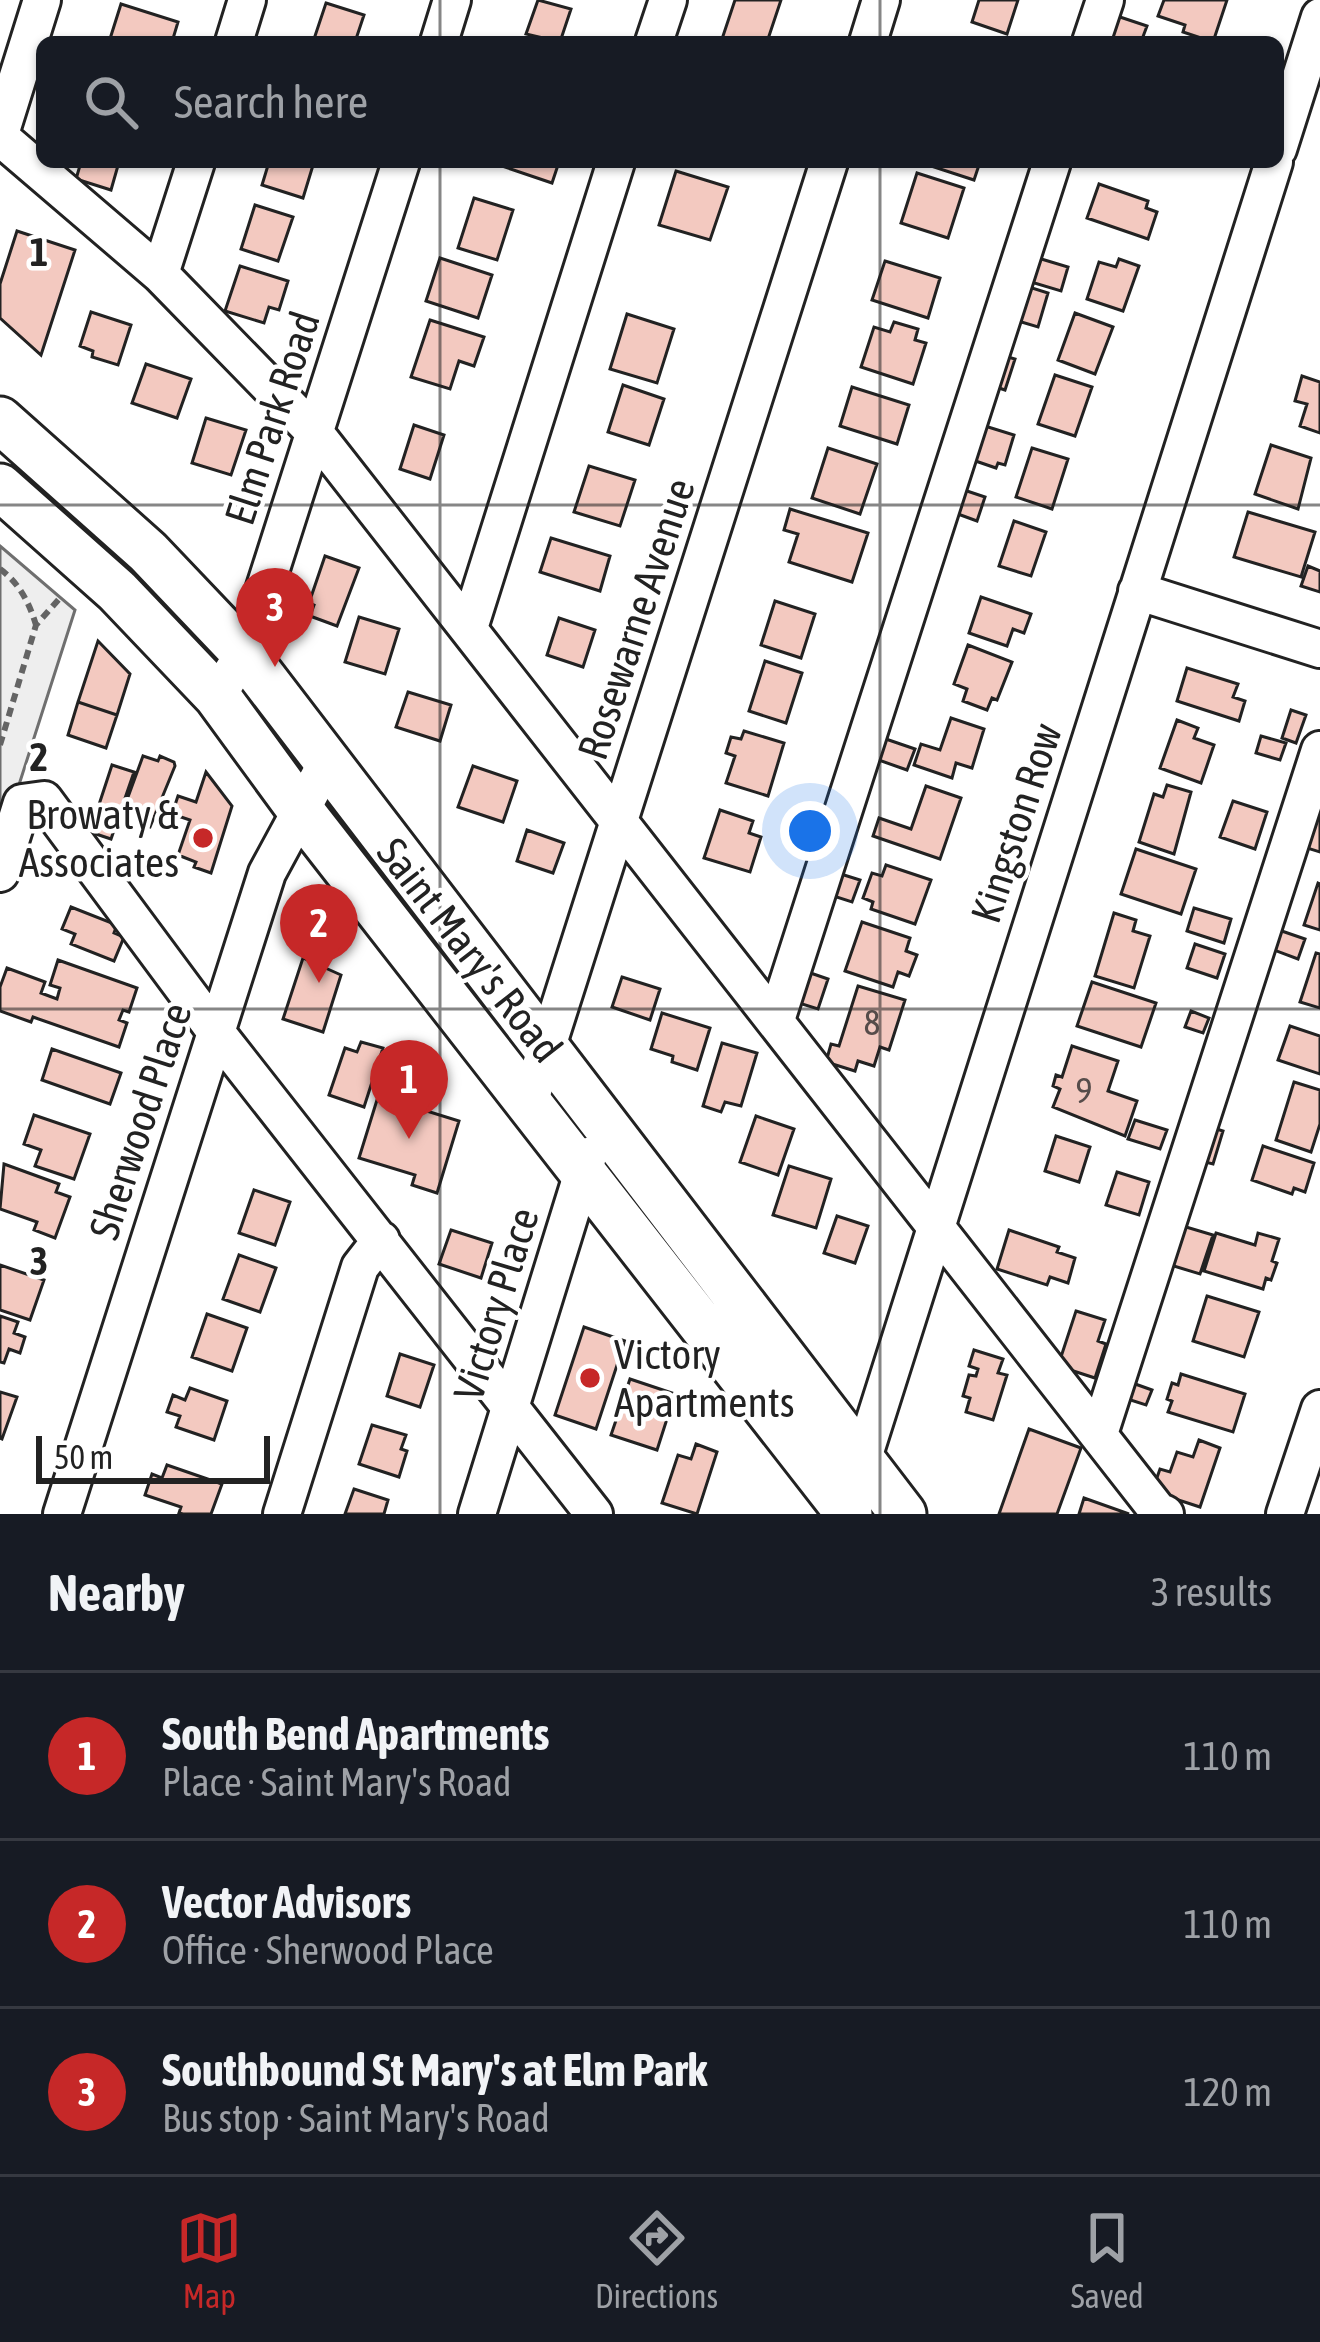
<!DOCTYPE html>
<html lang="en">
<head>
<meta charset="utf-8">
<style>
  :root { --surface:#171b24; --page:#242831; --text:#f1f3f6; --muted:#9ea1a6; --line:#363941; --accent:#c62828 }
  body { margin:0; font-family:"Asap Condensed",sans-serif; background:var(--page); color:var(--text) }
  .scale { position:absolute; left:36px; bottom:30px; width:234px; box-sizing:border-box; padding-left:12px; border:6px solid #222; border-top:0; font-size:33px; line-height:42px; white-space:nowrap; color:#222; -webkit-text-stroke:9px #fff; paint-order:stroke }
  .you { position:absolute; left:810px; top:831px; width:42px; height:42px; margin:-30px; border:9px solid #fff; border-radius:50%; background:#1a73e8; box-shadow:0 0 0 18px #1a73e833 }
  .badge { display:grid; place-items:center; width:78px; height:78px; border-radius:50%; background:var(--accent); color:#fff; font-size:39px; font-weight:700 }
  .pin { position:absolute; translate:-50% -99px; filter:drop-shadow(0 3px 6px #0008) }
  .pin::after { content:''; position:absolute; top:63px; width:42px; height:36px; background:inherit; clip-path:polygon(0 0,100% 0,50% 100%) }
  .list { margin:0; padding:0; list-style:none }
  h2 { display:flex; justify-content:space-between; align-items:center; height:156px; margin:0; padding:0 48px; font-size:51px }
  h2 small { font-size:39px; font-weight:400; color:var(--muted) }
  .list li { display:grid; grid-template-columns:78px 1fr auto; gap:36px; align-items:center; box-sizing:border-box; height:168px; padding:0 48px; border-top:3px solid var(--line) }
  .list b { display:block; font-size:45px; white-space:nowrap }
  .list p { margin:0; font-size:39px; white-space:nowrap; color:var(--muted) }
  .list em { font-size:39px; font-style:normal; color:var(--muted) }
  .icon { flex:none; width:66px; height:66px; fill:none; stroke:currentColor; stroke-width:2; stroke-linecap:round; stroke-linejoin:round }
  .map { position:relative; flex:none; width:1320px; height:1514px; overflow:hidden }
  .search { position:absolute; background:var(--surface); box-shadow:0 3px 9px #0004; left:36px; right:36px; top:36px; height:132px; display:flex; align-items:center; gap:30px; box-sizing:border-box; padding:0 42px; border-radius:18px; color:var(--muted); font-size:45px }
  .sheet { height:660px; background:var(--surface) }
  nav { display:flex; justify-content:space-around; align-items:center; box-sizing:border-box; height:168px; border-top:3px solid var(--line); background:var(--surface); font-size:33px; color:var(--muted) }
  nav a { display:grid; justify-items:center; gap:6px }
  nav .on { color:var(--accent) }
  .map>svg:first-child { display:block }
</style>
</head>
<body>
<div class="map">
<svg width="1320" height="1514" viewBox="0 0 1320 1514">
  <rect width="100%" height="100%" fill="#fff"/>
  <path fill="#eee" stroke="#6f6f6f" stroke-width="3" d="M 0,546 L 75,610 L 0,844 Z"/>
  <path fill="#f3c9c0" stroke="#222" stroke-width="3" d="M 538,0 L 571,9 L 560,42 L 526,34 Z
    M 735,0 L 781,0 L 767,42 L 740,42 L 723,36 Z
    M 979,0 L 1018,0 L 1007,34 L 972,22 Z
    M 1164,0 L 1227,0 L 1213,42 L 1183,32 L 1185,25 L 1158,16 Z
    M 326,3 L 364,15 L 355,42 L 313,42 Z
    M 121,4 L 178,22 L 172,42 L 109,42 Z
    M 1114,15 L 1147,26 L 1141,42 L 1105,42 Z
    M 81,162 L 119,162 L 111,190 L 76,179 Z
    M 269,162 L 314,162 L 303,198 L 262,185 Z
    M 490,162 L 559,162 L 552,183 Z
    M 935,162 L 980,162 L 974,180 L 934,167 Z
    M 676,171 L 728,187 L 710,240 L 659,225 Z
    M 917,173 L 964,188 L 948,238 L 901,223 Z
    M 1099,184 L 1148,201 L 1146,208 L 1157,212 L 1148,239 L 1087,218 Z
    M 474,198 L 513,210 L 497,260 L 458,248 Z
    M 255,205 L 293,217 L 278,261 L 241,249 Z
    M 17,231 L 75,250 L 41,355 L 0,318 L 0,284 Z
    M 440,258 L 492,275 L 478,318 L 426,301 Z
    M 1038,258 L 1068,267 L 1061,291 L 1031,282 Z
    M 1119,259 L 1139,266 L 1123,311 L 1087,299 L 1099,262 L 1116,267 Z
    M 885,261 L 940,278 L 928,318 L 872,300 Z
    M 240,266 L 288,281 L 279,310 L 269,307 L 264,323 L 225,311 Z
    M 1016,283 L 1048,293 L 1038,327 L 1005,317 Z
    M 91,312 L 131,325 L 118,365 L 92,357 L 93,351 L 80,346 Z
    M 1075,313 L 1113,327 L 1095,374 L 1058,360 Z
    M 627,314 L 674,329 L 657,383 L 610,369 Z
    M 430,320 L 484,337 L 474,366 L 459,361 L 450,389 L 411,377 Z
    M 894,322 L 918,329 L 915,340 L 926,343 L 913,384 L 861,367 L 874,327 L 890,332 Z
    M 994,353 L 1015,359 L 1005,390 L 984,383 Z
    M 146,364 L 191,379 L 177,418 L 132,403 Z
    M 1055,375 L 1092,387 L 1075,436 L 1038,424 Z
    M 1302,376 L 1320,382 L 1320,433 L 1300,426 L 1307,404 L 1295,401 Z
    M 623,385 L 664,399 L 649,445 L 608,432 Z
    M 852,387 L 909,405 L 897,444 L 840,426 Z
    M 206,418 L 246,430 L 231,475 L 192,463 Z
    M 972,422 L 1014,435 L 1005,465 L 998,463 L 996,468 L 961,456 Z
    M 414,425 L 444,435 L 430,479 L 400,469 Z
    M 1271,445 L 1311,458 L 1298,509 L 1255,494 Z
    M 828,448 L 877,464 L 860,514 L 812,498 Z
    M 1032,448 L 1068,459 L 1052,509 L 1016,497 Z
    M 589,466 L 635,480 L 620,526 L 574,512 Z
    M 955,487 L 985,497 L 977,521 L 947,510 Z
    M 790,509 L 868,533 L 852,582 L 789,562 L 798,534 L 784,530 Z
    M 1248,512 L 1315,532 L 1301,577 L 1234,557 Z
    M 1014,521 L 1046,532 L 1031,576 L 999,566 Z
    M 551,538 L 610,556 L 600,591 L 540,572 Z
    M 325,556 L 359,568 L 337,626 L 310,616 L 314,605 L 309,603 Z
    M 1308,566 L 1320,571 L 1320,592 L 1301,586 Z
    M 981,597 L 1031,614 L 1024,633 L 1013,629 L 1007,646 L 969,633 Z
    M 775,601 L 815,614 L 801,658 L 761,645 Z
    M 359,617 L 399,629 L 385,674 L 345,662 Z
    M 559,618 L 595,630 L 583,667 L 547,655 Z
    M 98,641 L 130,674 L 117,715 L 78,702 Z
    M 968,645 L 1012,662 L 997,700 L 992,698 L 987,710 L 963,701 L 967,689 L 954,684 Z
    M 765,661 L 802,673 L 786,723 L 749,711 Z
    M 1187,668 L 1238,684 L 1233,697 L 1245,701 L 1239,721 L 1177,701 Z
    M 408,692 L 451,705 L 440,741 L 396,727 Z
    M 78,702 L 117,715 L 106,748 L 68,735 Z
    M 1291,710 L 1306,715 L 1296,743 L 1282,738 Z
    M 951,718 L 984,729 L 972,768 L 956,763 L 952,778 L 914,765 L 921,744 L 940,750 Z
    M 1177,720 L 1198,728 L 1194,738 L 1214,745 L 1201,783 L 1160,768 Z
    M 744,731 L 784,743 L 768,796 L 726,783 L 735,756 L 726,753 L 731,737 L 741,739 Z
    M 1261,736 L 1286,743 L 1280,760 L 1256,753 Z
    M 880,737 L 915,749 L 907,770 L 873,758 Z
    M 143,756 L 158,761 L 160,756 L 174,762 L 175,766 L 150,827 L 139,824 L 143,815 L 124,808 Z
    M 112,765 L 134,772 L 111,839 L 90,832 Z
    M 473,766 L 517,781 L 503,822 L 458,807 Z
    M 206,772 L 232,806 L 211,873 L 194,867 L 196,862 L 178,855 L 190,820 L 172,814 L 178,796 L 196,802 Z
    M 1167,785 L 1191,792 L 1174,854 L 1139,842 L 1154,794 L 1163,797 Z
    M 926,786 L 961,798 L 940,859 L 873,836 L 879,818 L 911,829 Z
    M 1233,801 L 1267,812 L 1255,849 L 1220,837 Z
    M 720,810 L 753,821 L 749,833 L 761,837 L 750,872 L 704,858 Z
    M 1308,812 L 1320,816 L 1320,852 L 1307,848 Z
    M 527,830 L 564,843 L 553,873 L 517,861 Z
    M 1136,849 L 1196,869 L 1181,914 L 1121,894 Z
    M 886,865 L 931,880 L 915,924 L 871,909 L 873,902 L 863,898 L 872,873 L 882,876 Z
    M 828,870 L 860,880 L 852,902 L 821,892 Z
    M 1318,883 L 1320,884 L 1320,930 L 1304,925 Z
    M 71,907 L 117,925 L 114,933 L 124,937 L 114,961 L 71,944 L 75,934 L 62,929 Z
    M 1194,908 L 1231,919 L 1224,943 L 1187,931 Z
    M 1114,913 L 1136,920 L 1133,931 L 1150,936 L 1134,988 L 1095,976 Z
    M 862,922 L 910,938 L 906,951 L 917,955 L 909,976 L 898,972 L 893,987 L 845,971 Z
    M 1273,928 L 1305,939 L 1298,959 L 1266,947 Z
    M 1195,944 L 1225,954 L 1217,978 L 1187,968 Z
    M 1316,953 L 1320,954 L 1320,1008 L 1300,1002 Z
    M 303,958 L 341,975 L 323,1032 L 283,1019 Z
    M 58,960 L 137,988 L 129,1012 L 123,1010 L 119,1020 L 127,1023 L 119,1047 L 33,1017 L 31,1022 L 0,1011 L 0,987 L 7,968 L 45,982 L 41,993 L 57,999 L 60,988 L 50,985 Z
    M 796,968 L 828,979 L 818,1009 L 786,999 Z
    M 622,977 L 660,989 L 650,1020 L 612,1007 Z
    M 1092,982 L 1156,1003 L 1141,1047 L 1077,1026 Z
    M 858,986 L 905,1000 L 889,1050 L 880,1047 L 874,1066 L 858,1061 L 855,1071 L 826,1062 L 831,1044 L 839,1046 Z
    M 1191,1011 L 1209,1018 L 1203,1033 L 1185,1027 Z
    M 662,1013 L 710,1028 L 697,1070 L 672,1062 L 673,1056 L 651,1049 Z
    M 1290,1026 L 1320,1036 L 1320,1074 L 1278,1060 Z
    M 361,1042 L 383,1048 L 364,1107 L 329,1095 L 345,1048 L 357,1052 Z
    M 722,1043 L 757,1053 L 741,1106 L 725,1102 L 721,1112 L 703,1106 Z
    M 1072,1046 L 1118,1061 L 1108,1091 L 1137,1101 L 1125,1136 L 1053,1107 L 1060,1089 L 1053,1086 L 1056,1075 L 1062,1077 Z
    M 52,1049 L 121,1073 L 110,1104 L 42,1080 Z
    M 390,1058 L 417,1067 L 412,1082 L 424,1086 L 417,1108 L 459,1121 L 437,1193 L 412,1185 L 415,1175 L 359,1158 Z
    M 1294,1082 L 1320,1090 L 1320,1124 L 1311,1152 L 1276,1140 Z
    M 34,1115 L 90,1134 L 74,1179 L 35,1166 L 41,1150 L 24,1144 Z
    M 756,1116 L 794,1129 L 778,1175 L 740,1162 Z
    M 1135,1120 L 1167,1130 L 1160,1149 L 1128,1139 Z
    M 1204,1125 L 1223,1131 L 1213,1164 L 1193,1159 Z
    M 1056,1136 L 1090,1147 L 1079,1182 L 1045,1171 Z
    M 1263,1146 L 1314,1163 L 1305,1192 L 1294,1188 L 1292,1194 L 1252,1180 Z
    M 4,1164 L 59,1184 L 56,1192 L 70,1197 L 55,1238 L 34,1230 L 37,1222 L 0,1209 Z
    M 789,1166 L 831,1179 L 816,1228 L 773,1215 Z
    M 1117,1172 L 1149,1182 L 1139,1215 L 1106,1205 Z
    M 254,1190 L 290,1202 L 275,1245 L 239,1233 Z
    M 837,1216 L 868,1226 L 855,1263 L 824,1253 Z
    M 1176,1224 L 1213,1235 L 1200,1274 L 1164,1263 Z
    M 451,1230 L 492,1243 L 481,1278 L 439,1264 Z
    M 1009,1230 L 1059,1247 L 1057,1252 L 1075,1258 L 1068,1283 L 1050,1277 L 1047,1285 L 997,1269 Z
    M 1216,1233 L 1255,1245 L 1258,1233 L 1279,1239 L 1272,1261 L 1277,1263 L 1271,1280 L 1266,1278 L 1263,1289 L 1204,1271 Z
    M 239,1255 L 276,1268 L 260,1312 L 223,1299 Z
    M 0,1265 L 44,1280 L 30,1320 L 0,1310 Z
    M 1207,1296 L 1259,1312 L 1244,1357 L 1193,1341 Z
    M 1076,1311 L 1105,1320 L 1098,1341 L 1106,1344 L 1095,1378 L 1058,1366 Z
    M 207,1314 L 247,1328 L 232,1371 L 192,1357 Z
    M 0,1316 L 18,1322 L 14,1333 L 25,1337 L 20,1353 L 9,1349 L 4,1363 L 0,1362 Z
    M 584,1327 L 625,1341 L 596,1429 L 555,1415 Z
    M 974,1350 L 1003,1359 L 998,1373 L 1007,1375 L 993,1420 L 966,1412 L 970,1398 L 963,1396 L 969,1375 L 976,1376 L 978,1369 L 969,1366 Z
    M 400,1354 L 434,1365 L 420,1407 L 387,1396 Z
    M 1181,1374 L 1245,1394 L 1233,1432 L 1168,1412 L 1172,1401 L 1167,1399 L 1172,1383 L 1178,1385 Z
    M 630,1379 L 675,1394 L 657,1450 L 611,1435 Z
    M 1124,1380 L 1152,1390 L 1146,1405 L 1118,1396 Z
    M 190,1388 L 227,1401 L 214,1440 L 176,1427 L 180,1416 L 167,1412 L 173,1395 L 185,1400 Z
    M 0,1392 L 17,1397 L 2,1439 L 0,1438 Z
    M 372,1425 L 406,1435 L 401,1449 L 407,1451 L 399,1477 L 359,1464 Z
    M 1029,1429 L 1081,1448 L 1057,1514 L 999,1514 Z
    M 1199,1440 L 1220,1448 L 1200,1507 L 1163,1495 L 1164,1490 L 1154,1486 L 1160,1469 L 1170,1472 L 1177,1452 L 1193,1457 Z
    M 696,1444 L 717,1452 L 697,1514 L 662,1503 L 678,1455 L 691,1459 Z
    M 167,1465 L 222,1484 L 211,1514 L 183,1514 L 179,1513 L 181,1507 L 145,1495 L 152,1474 L 162,1478 Z
    M 354,1489 L 388,1500 L 384,1514 L 345,1514 Z
    M 1084,1498 L 1129,1514 L 1079,1514 Z"/>
  <g fill="none" stroke-linecap="round" stroke-linejoin="round">
    <defs>
      <path id="minor" d="M 234,42 L 247,0
        M 439,42 L 452,0
        M 654,42 L 668,0
        M 868,42 L 881,0
        M 1091,42 L 1105,0
        M 0,134 L 42,0
        M 0,137 L 160,274 L 315,433 L 1158,1511 L 1165,1514
        M 1278,149 L 1320,17
        M 160,274 L 196,162
        M 1137,591 L 1320,649
        M 469,628 L 616,162
        M 217,696 L 244,653 L 401,162
        M 0,873 L 22,803 L 44,800 L 216,1032 L 594,1514
        M 776,1020 L 1052,162
        M 529,1103 L 829,162
        M 1099,1434 L 1320,750
        M 861,1480 L 862,1461 L 1274,162
        M 62,1514 L 267,873 L 326,764
        M 282,1514 L 360,1267 L 381,1240
        M 477,1514 L 588,1156
        M 1285,1514 L 1320,1409"/>
      <path id="major" d="M 0,420 L 148,552 L 244,653 L 903,1514
        M 0,487 L 117,591 L 217,696 L 301,811 L 849,1514"/>
    </defs>
    <use href="#minor" stroke="#222" stroke-width="42"/>
    <use href="#major" stroke="#222" stroke-width="51"/>
    <path stroke="#646464" stroke-width="6" stroke-dasharray="9 6" stroke-linecap="butt" d="M 0,569 C 19,583 29,602 36,625
      M 0,745 L 36,625 L 60,598"/>
    <use href="#minor" stroke="#fff" stroke-width="36"/>
    <use href="#major" stroke="#fff" stroke-width="45"/>
  </g>
  <path fill="none" stroke="#222" stroke-width="3" stroke-opacity="0.55" d="M 440,0 L 440,42M 880,0 L 880,42M 440,162 L 440,1514M 880,162 L 880,1514M 0,505 L 1320,505M 0,1009 L 1320,1009"/>
  <g fill="#c62828" stroke="#fff" stroke-width="4.5">
    <circle cx="203" cy="838" r="12"/>
    <circle cx="590" cy="1378" r="12"/>
  </g>
  <g text-anchor="middle" stroke-width="9" stroke-linejoin="round" paint-order="stroke">
    <g font-size="36" fill="#564c4a">
      <text x="872" y="1035">8</text>
      <text x="1084" y="1103">9</text>
    </g>
    <g font-size="42" fill="#222" stroke="#fff">
      <text transform="translate(272 418) rotate(-72)" y="15">Elm Park Road</text>
      <text transform="translate(636 619) rotate(-72)" y="15">Rosewarne Avenue</text>
      <text transform="translate(1016 823) rotate(-72)" y="15">Kingston Row</text>
      <text transform="translate(470 950) rotate(52)" y="15">Saint Mary's Road</text>
      <text transform="translate(140 1121) rotate(-72)" y="15">Sherwood Place</text>
      <text transform="translate(496 1304) rotate(-73)" y="15">Victory Place</text>
    </g>
    <g font-size="42" fill="#222" stroke="#fff" text-anchor="end">
      <text x="179" y="829">Browaty &amp;<tspan x="179" dy="48">Associates</tspan></text>
      <text x="614" y="1369" text-anchor="start">Victory<tspan x="614" dy="48">Apartments</tspan></text>
    </g>
  </g>
  <g font-size="39" text-anchor="middle" font-weight="bold" fill="#222" stroke="#fff" stroke-width="9" stroke-linejoin="round" paint-order="stroke">
    <text x="39" y="266">1</text>
    <text x="39" y="771">2</text>
    <text x="39" y="1275">3</text>
  </g>
</svg>
<div class="scale">50 m</div>
<div class="you"></div>
<div class="pin badge" style="left:409px;top:1139px">1</div>
<div class="pin badge" style="left:319px;top:983px">2</div>
<div class="pin badge" style="left:275px;top:667px">3</div>
<div class="search"><svg class="icon" aria-label="search" viewBox="0 0 24 24"><circle cx="10" cy="10" r="6"/><path d="M15 15l6 6"/></svg>Search here</div>
</div>
<section class="sheet">
<h2>Nearby<small>3 results</small></h2>
<ul class="list">
<li><span class="badge">1</span><div><b>South Bend Apartments</b><p>Place · Saint Mary's Road</p></div><em>110 m</em></li>
<li><span class="badge">2</span><div><b>Vector Advisors</b><p>Office · Sherwood Place</p></div><em>110 m</em></li>
<li><span class="badge">3</span><div><b>Southbound St Mary's at Elm Park</b><p>Bus stop · Saint Mary's Road</p></div><em>120 m</em></li>
</ul>
</section>
<nav>
<a class="on"><svg class="icon" aria-label="map" viewBox="0 0 24 24"><path d="M3 6l6-2 6 2 6-2v14l-6 2-6-2-6 2zM9 4v14M15 6v14"/></svg>Map</a>
<a><svg class="icon" aria-label="directions" viewBox="0 0 24 24"><path d="M12 3l9 9-9 9-9-9zM9 14v-3h6M13 9l2 2-2 2"/></svg>Directions</a>
<a><svg class="icon" aria-label="saved" viewBox="0 0 24 24"><path d="M7 4h10v16l-5-4-5 4z"/></svg>Saved</a>
</nav>
</body>
</html>
